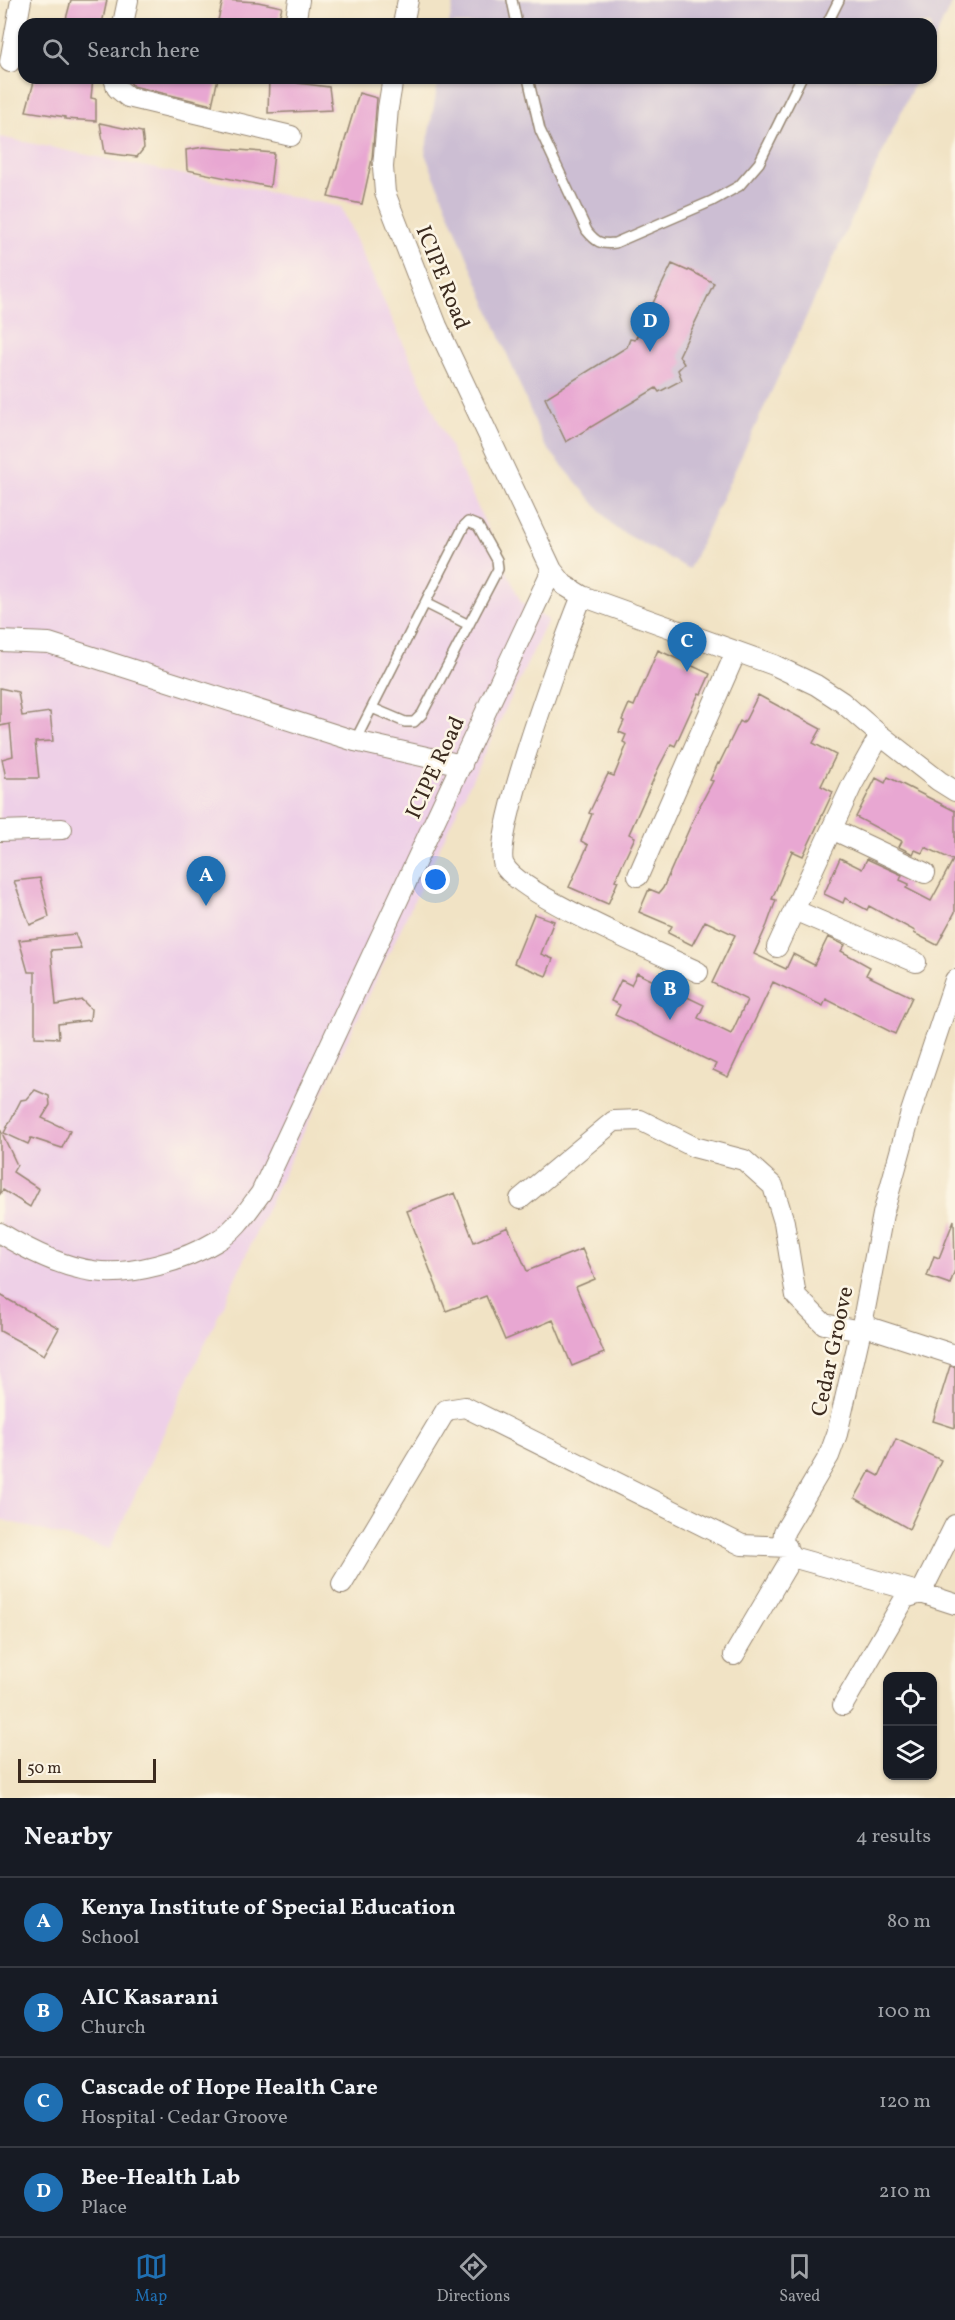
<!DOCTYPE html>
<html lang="en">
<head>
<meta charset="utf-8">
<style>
  :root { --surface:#171b24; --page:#242831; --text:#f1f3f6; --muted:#9ea1a6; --line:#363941; --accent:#1f6fb2 }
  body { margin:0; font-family:Vollkorn,serif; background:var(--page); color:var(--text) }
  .controls { position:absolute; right:18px; bottom:18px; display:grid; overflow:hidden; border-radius:12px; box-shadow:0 2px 4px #0004 }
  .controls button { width:54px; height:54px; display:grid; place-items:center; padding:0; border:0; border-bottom:2px solid var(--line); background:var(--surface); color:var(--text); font:30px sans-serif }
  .scale { position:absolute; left:18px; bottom:15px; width:138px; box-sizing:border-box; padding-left:6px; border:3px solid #3b2a1e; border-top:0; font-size:16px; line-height:21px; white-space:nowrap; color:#3b2a1e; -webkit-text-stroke:4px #fcf5e5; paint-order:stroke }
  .you { position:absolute; left:436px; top:880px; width:21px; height:21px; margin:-15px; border:4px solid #fff; border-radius:50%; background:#1a73e8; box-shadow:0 0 0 9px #1a73e833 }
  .badge { display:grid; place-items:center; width:39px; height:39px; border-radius:50%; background:var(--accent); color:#fff; font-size:20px; font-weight:700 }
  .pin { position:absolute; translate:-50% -50px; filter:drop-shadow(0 2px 3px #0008) }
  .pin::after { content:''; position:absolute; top:32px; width:21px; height:18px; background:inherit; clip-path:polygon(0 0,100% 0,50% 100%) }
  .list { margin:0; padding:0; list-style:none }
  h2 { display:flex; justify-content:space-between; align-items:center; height:78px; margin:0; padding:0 24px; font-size:26px }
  h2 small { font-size:20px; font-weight:400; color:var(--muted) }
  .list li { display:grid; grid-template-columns:39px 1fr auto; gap:18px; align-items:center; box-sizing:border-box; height:90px; padding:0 24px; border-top:2px solid var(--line) }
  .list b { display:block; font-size:22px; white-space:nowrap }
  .list p { margin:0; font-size:20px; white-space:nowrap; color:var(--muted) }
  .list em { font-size:20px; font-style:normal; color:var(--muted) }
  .icon { flex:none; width:33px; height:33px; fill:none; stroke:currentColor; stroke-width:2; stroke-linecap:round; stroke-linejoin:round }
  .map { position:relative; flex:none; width:955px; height:1798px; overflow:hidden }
  .search { position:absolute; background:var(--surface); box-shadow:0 2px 4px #0004; left:18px; right:18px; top:18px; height:66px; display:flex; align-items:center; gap:15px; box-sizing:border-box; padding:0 21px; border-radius:18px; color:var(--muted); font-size:22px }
  .sheet { height:438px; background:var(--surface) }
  nav { display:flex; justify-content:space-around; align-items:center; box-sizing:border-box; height:84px; border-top:2px solid var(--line); background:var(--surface); font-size:16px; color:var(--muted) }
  nav a { display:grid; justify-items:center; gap:3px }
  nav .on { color:var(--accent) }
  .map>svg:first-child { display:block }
</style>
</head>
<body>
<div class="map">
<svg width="955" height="1798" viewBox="0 0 955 1798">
  <rect width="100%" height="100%" fill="#fcf5e5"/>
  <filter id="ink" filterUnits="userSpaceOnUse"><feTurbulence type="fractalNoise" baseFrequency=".0167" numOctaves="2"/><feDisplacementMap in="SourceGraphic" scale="12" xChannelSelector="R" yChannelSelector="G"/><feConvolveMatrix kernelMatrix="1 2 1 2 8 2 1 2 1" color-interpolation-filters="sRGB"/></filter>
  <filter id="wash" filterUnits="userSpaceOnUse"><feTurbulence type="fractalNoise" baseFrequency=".008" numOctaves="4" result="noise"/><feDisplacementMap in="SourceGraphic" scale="24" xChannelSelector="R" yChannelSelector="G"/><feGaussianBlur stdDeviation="1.35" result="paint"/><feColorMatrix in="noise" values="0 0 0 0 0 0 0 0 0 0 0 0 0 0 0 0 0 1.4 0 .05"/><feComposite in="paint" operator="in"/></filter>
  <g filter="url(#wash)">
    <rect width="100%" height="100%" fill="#f1e3c5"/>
    <path fill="#eed0e7" d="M 0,137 L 341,207 L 521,602 L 548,620 L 275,1192 L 110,1549 L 0,1519 Z"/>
    <path fill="#ccbed3" d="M 454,0 L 953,0 L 931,47 L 931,24 L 449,24 Z
      M 439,78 L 917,78 L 689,569 L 615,528 L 544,444 L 425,154 Z"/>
    <g id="blocks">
      <path fill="#e8a7d2" d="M 71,0 L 107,0 L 102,24 L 85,24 L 66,19 Z
        M 223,0 L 258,2 L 282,7 L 277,24 L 239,24 L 218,20 Z
        M 35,78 L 93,78 L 91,98 L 96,99 L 96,121 L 65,119 L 65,117 L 26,111 Z
        M 127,78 L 218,78 L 212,105 L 133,86 Z
        M 269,78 L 283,78 L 298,81 L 298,83 L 329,87 L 332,110 L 268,113 Z
        M 359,93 L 377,98 L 372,159 L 362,204 L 328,197 Z
        M 100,123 L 142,132 L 144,148 L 137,157 L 105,153 Z
        M 204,147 L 274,153 L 270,187 L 187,170 L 186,150 Z
        M 672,264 L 688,271 L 689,270 L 714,283 L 679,356 L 684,364 L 678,370 L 682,380 L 659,392 L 656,388 L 566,442 L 545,398 L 627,347 L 630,339 L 635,340 Z
        M 658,650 L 710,674 L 701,694 L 699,693 L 675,746 L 671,744 L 659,767 L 629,834 L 635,837 L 615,880 L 618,881 L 608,904 L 569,887 L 588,845 L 581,841 L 592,814 L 589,813 L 608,774 L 614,776 L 627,744 L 623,742 L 626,735 L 619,732 L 624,721 L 622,720 L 629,704 L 634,706 Z
        M 0,688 L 18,692 L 22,716 L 50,712 L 53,741 L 35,742 L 39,778 L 6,778 L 2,759 L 13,756 L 10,724 L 0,726 Z
        M 758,695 L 821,729 L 813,743 L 836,755 L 821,786 L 833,792 L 803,856 L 792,851 L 772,899 L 776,900 L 767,925 L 754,954 L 786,969 L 793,954 L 814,965 L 828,937 L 845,945 L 841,951 L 870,967 L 866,975 L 912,997 L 895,1034 L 826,999 L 823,1006 L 773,982 L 728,1077 L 713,1070 L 716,1064 L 615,1015 L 620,1005 L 611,1001 L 621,980 L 631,985 L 637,973 L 704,1005 L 698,1018 L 731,1034 L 747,1000 L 712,983 L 735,935 L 705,921 L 692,945 L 668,933 L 672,926 L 639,912 L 649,889 L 659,893 L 663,888 L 697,811 L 713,781 L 710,780 L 718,763 L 719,764 L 740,721 L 743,723 L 746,719 Z
        M 888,777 L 955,811 L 955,912 L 937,945 L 914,933 L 915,931 L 869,906 L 867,910 L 845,898 L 843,903 L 824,894 L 840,858 L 862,869 L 867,859 L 902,875 L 900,880 L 909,884 L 906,888 L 931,901 L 953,860 L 925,847 L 922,853 L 915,850 L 913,854 L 899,847 L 902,841 L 856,817 L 876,778 L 885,783 Z
        M 40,878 L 49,917 L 30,925 L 14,881 Z
        M 534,914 L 554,921 L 541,954 L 553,959 L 546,976 L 514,963 Z
        M 75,934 L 81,948 L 51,950 L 56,1005 L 82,1000 L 91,1009 L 90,1020 L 58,1024 L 59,1038 L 35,1037 L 35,972 L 28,972 L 19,940 Z
        M 35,1090 L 49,1096 L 50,1105 L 42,1118 L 70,1131 L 62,1148 L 31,1138 L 28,1144 L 4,1133 L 21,1100 L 27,1099 Z
        M 0,1129 L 17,1165 L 13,1172 L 39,1189 L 30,1207 L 3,1190 L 0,1194 Z
        M 455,1193 L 474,1242 L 508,1227 L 527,1271 L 582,1249 L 595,1279 L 576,1287 L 604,1353 L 572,1366 L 553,1320 L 505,1340 L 486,1296 L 446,1311 L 407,1211 Z
        M 954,1220 L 955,1270 L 950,1284 L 927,1276 L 934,1256 L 939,1258 Z
        M 0,1295 L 59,1328 L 44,1355 L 0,1331 Z
        M 950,1366 L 955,1367 L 955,1428 L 933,1421 Z
        M 896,1439 L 941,1460 L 909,1529 L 855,1498 L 870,1471 L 879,1476 Z"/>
    </g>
  </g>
  <g filter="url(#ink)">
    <use href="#blocks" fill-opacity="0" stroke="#968672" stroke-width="1.5"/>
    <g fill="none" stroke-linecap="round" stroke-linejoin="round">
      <defs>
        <path id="lane" d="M 512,0 L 517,24
          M 827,24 L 839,0
          M 528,78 L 540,130 L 587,231 C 596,242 601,245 615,243 L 712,201 L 739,186 L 759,163 L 801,78
          M 425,603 L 469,625
          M 355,741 L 464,526 L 468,522 L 478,526 L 497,560 L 498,569 L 422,714 L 414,722 L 405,722 L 372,708"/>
        <path id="street" d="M 123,24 L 128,0
          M 295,24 L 299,0
          M 403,24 L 408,0
          M 10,62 L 21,0
          M 114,78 L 117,88 L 128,97 L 291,136
          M 552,570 L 564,585 L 582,596 L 774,665 L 816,685 L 842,702 L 880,735 L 939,781 L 955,791
          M 582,596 C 567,633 490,839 504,865 C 518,894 662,954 698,972
          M 0,641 L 49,643 L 355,741 L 462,765
          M 832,829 L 925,873
          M 0,831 L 62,829
          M 638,876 L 736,652
          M 794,910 L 916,962
          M 777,947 L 852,785 L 880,735
          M 955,980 L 911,1112 L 883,1214 L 862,1325 L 837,1434 L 829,1456 L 784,1532 L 783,1543 L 792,1557 L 921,1593 L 955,1604
          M 520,1199 L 614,1121 L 640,1120 L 694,1147 L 744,1160 L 773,1186 L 784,1222 L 796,1296 L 824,1324 L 861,1331
          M 0,1233 C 28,1250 61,1267 93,1271 C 130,1277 186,1260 217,1241 C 236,1230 248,1210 261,1193 L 552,570 L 437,326 L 385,193 L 383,167 L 388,108 L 393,78
          M 862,1325 L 955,1355
          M 342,1584 L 446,1410 L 465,1407 L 742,1545 L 787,1547
          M 734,1655 L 792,1557
          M 843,1705 L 905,1598 L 921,1593 L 955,1525"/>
      </defs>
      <use href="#lane" stroke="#968672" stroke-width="12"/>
      <use href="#street" stroke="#968672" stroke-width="22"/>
      <use href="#lane" stroke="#fff" stroke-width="9"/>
      <use href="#street" stroke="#fff" stroke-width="20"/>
    </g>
  </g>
  <g text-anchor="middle" stroke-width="5" stroke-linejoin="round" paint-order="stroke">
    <g font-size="22" fill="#3b2a1e" stroke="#fcf5e5">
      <text transform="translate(444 277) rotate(68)" y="8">ICIPE Road</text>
      <text transform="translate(434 767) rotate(-65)" y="8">ICIPE Road</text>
      <text transform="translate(831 1351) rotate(-78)" y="8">Cedar Groove</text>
    </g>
  </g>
</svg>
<div class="controls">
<button><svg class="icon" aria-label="locate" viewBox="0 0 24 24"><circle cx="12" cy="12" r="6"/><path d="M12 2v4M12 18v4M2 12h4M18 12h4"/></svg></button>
<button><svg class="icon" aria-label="layers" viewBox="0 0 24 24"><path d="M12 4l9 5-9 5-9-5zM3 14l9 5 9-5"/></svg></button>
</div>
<div class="scale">50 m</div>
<div class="you"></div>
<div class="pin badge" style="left:206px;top:906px">A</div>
<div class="pin badge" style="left:670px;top:1020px">B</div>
<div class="pin badge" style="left:687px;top:672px">C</div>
<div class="pin badge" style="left:650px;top:352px">D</div>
<div class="search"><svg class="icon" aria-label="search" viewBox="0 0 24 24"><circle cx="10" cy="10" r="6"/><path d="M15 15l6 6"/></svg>Search here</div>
</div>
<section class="sheet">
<h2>Nearby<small>4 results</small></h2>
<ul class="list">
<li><span class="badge">A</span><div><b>Kenya Institute of Special Education</b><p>School</p></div><em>80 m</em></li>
<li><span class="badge">B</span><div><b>AIC Kasarani</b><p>Church</p></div><em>100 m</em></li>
<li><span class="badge">C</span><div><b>Cascade of Hope Health Care</b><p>Hospital · Cedar Groove</p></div><em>120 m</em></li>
<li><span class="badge">D</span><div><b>Bee-Health Lab</b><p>Place</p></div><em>210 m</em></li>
</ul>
</section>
<nav>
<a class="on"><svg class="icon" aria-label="map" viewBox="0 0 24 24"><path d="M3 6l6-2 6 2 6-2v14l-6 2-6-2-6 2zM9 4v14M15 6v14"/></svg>Map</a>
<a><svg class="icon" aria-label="directions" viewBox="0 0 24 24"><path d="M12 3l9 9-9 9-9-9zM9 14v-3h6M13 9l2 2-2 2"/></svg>Directions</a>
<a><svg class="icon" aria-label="saved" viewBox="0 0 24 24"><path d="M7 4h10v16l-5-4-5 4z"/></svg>Saved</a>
</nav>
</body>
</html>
